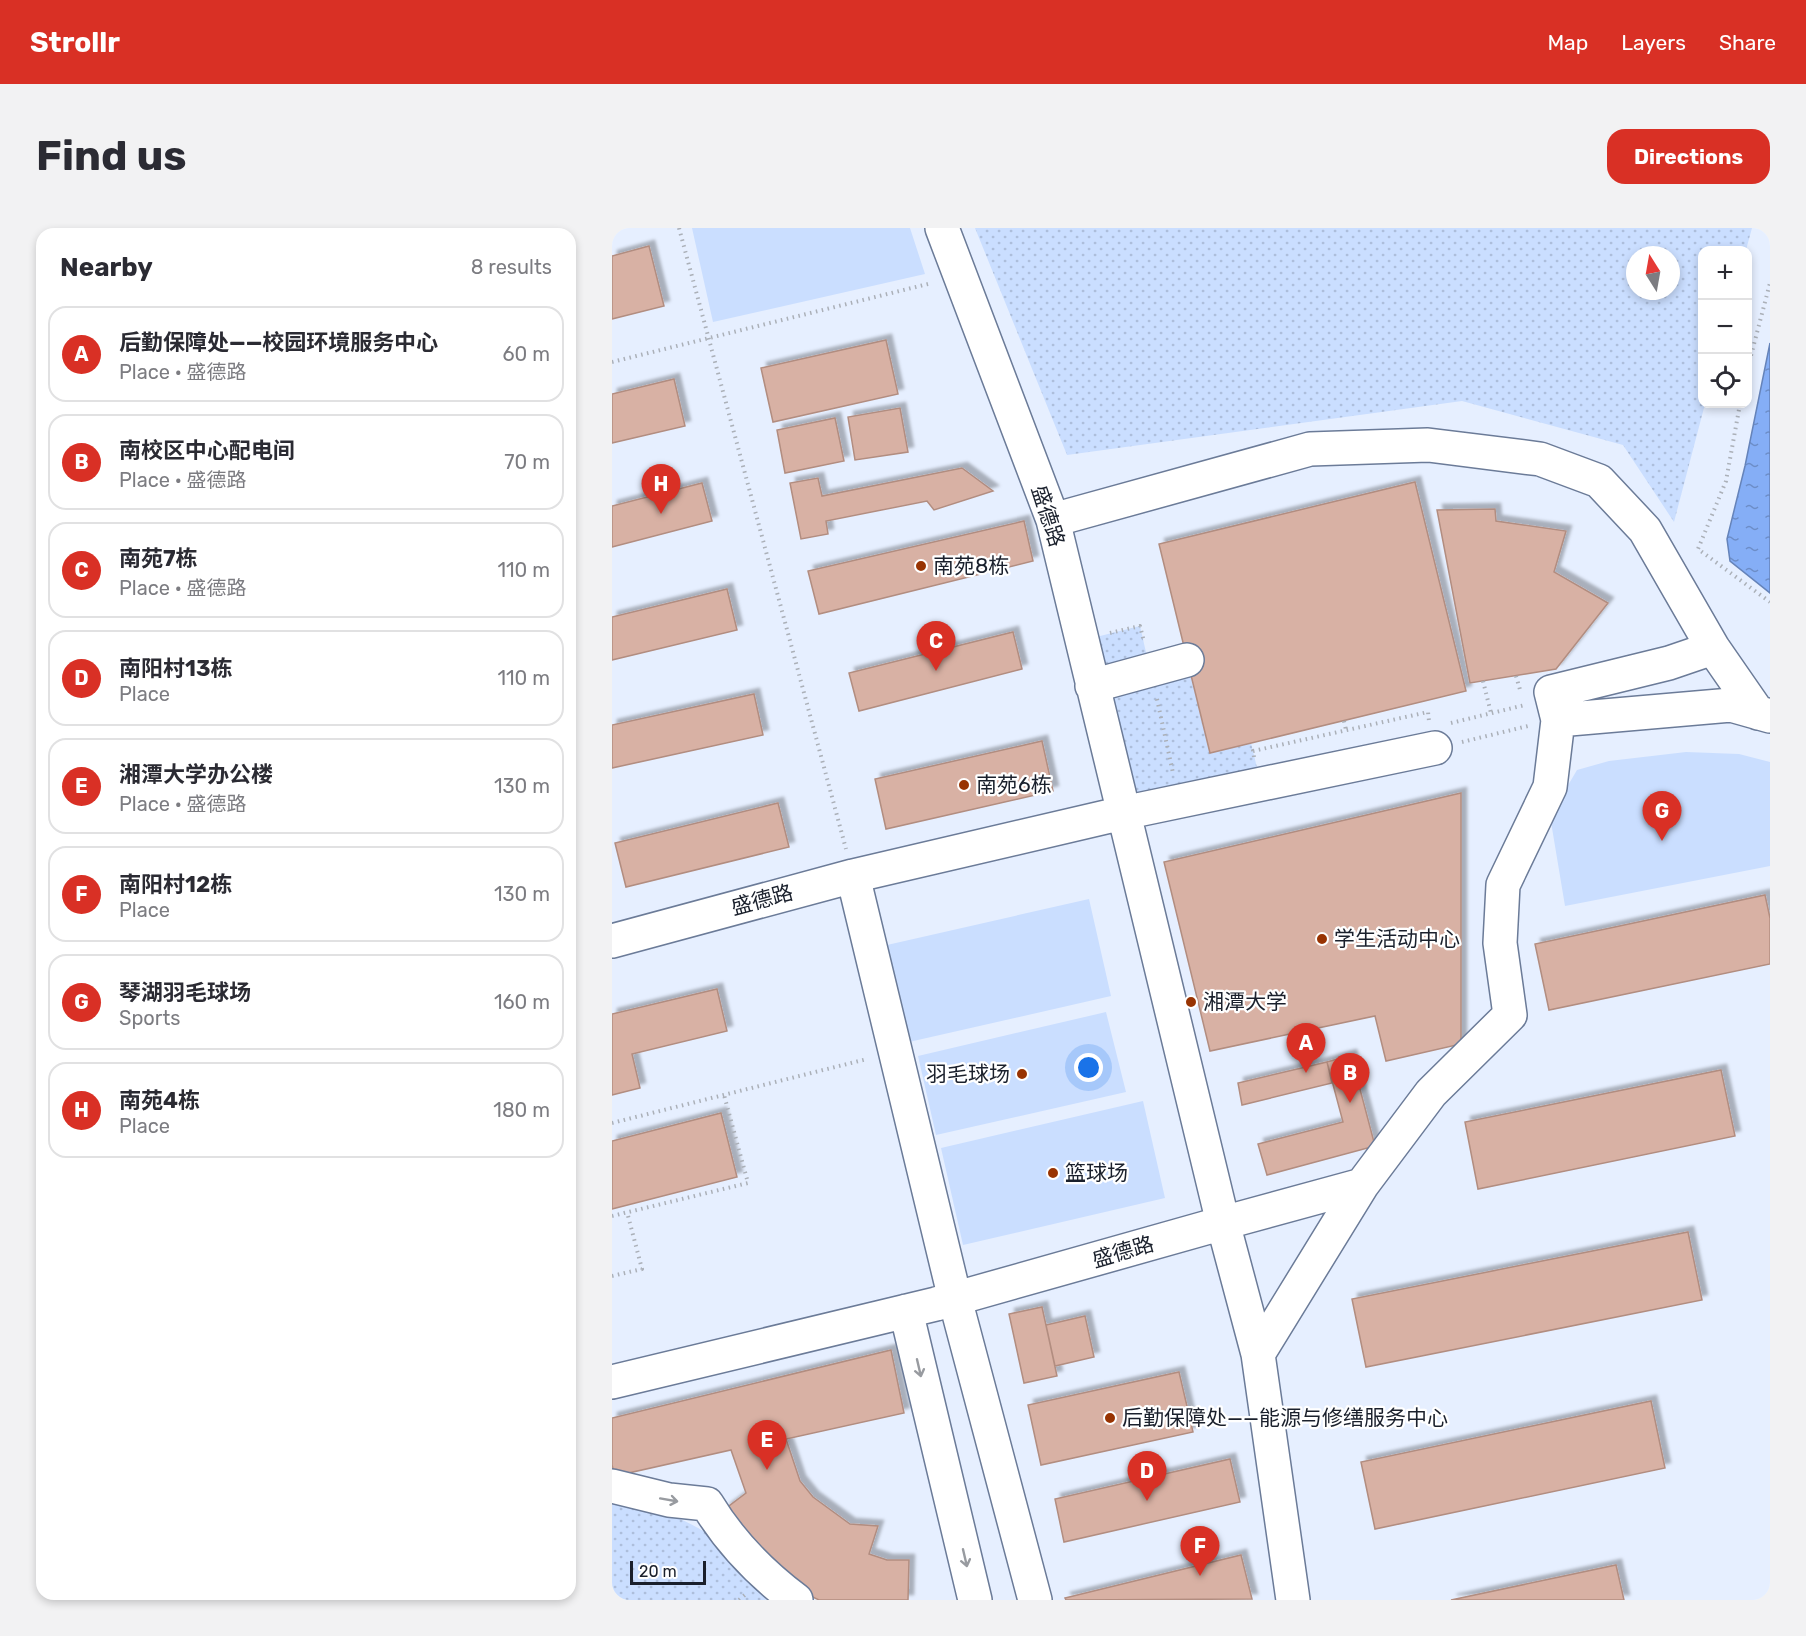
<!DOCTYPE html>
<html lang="en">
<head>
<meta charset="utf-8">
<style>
  :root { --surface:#fff; --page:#f2f2f3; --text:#2b2b33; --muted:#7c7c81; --line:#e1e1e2; --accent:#d93025 }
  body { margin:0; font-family:Rubik,"Noto Sans SC",sans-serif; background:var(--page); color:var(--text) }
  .controls { position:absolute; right:18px; top:18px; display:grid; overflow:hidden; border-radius:12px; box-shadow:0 3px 9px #0003 }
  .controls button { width:54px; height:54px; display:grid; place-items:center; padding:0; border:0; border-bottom:2px solid var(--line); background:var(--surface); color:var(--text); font:30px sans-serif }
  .compass { position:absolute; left:1014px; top:18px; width:54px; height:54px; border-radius:50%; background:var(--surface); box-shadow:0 3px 9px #0003; rotate:349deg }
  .scale { position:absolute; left:18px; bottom:15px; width:76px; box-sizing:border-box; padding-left:6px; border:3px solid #1a202c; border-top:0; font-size:16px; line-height:21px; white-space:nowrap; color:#1a202c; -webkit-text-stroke:4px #fff; paint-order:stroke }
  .you { position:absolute; left:477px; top:840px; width:21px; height:21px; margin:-15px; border:4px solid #fff; border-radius:50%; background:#1a73e8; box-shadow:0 0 0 9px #1a73e833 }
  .badge { display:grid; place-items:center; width:39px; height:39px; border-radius:50%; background:var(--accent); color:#fff; font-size:20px; font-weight:700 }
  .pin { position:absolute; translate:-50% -50px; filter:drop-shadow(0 2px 3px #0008) }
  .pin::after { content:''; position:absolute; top:32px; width:21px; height:18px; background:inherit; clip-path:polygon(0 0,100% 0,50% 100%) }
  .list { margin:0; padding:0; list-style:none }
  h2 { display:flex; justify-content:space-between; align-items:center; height:78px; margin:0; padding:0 24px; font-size:26px }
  h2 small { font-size:20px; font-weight:400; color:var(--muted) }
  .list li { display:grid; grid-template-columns:39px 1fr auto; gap:18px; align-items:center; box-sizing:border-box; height:96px; margin:0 12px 12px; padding:0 12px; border:2px solid var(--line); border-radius:18px }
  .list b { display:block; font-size:22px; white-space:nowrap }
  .list p { margin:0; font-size:20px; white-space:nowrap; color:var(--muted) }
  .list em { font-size:20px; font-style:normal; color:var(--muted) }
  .icon { flex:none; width:33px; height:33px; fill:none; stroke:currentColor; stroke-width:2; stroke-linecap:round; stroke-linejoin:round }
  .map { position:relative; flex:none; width:1158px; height:1372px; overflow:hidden; border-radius:18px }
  header { display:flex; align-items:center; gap:36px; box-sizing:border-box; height:84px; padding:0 30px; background:var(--accent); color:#fff }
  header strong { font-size:28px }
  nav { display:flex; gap:33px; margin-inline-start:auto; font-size:21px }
  .intro { display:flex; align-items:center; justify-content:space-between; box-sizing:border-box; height:144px; padding:0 36px }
  h1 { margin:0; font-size:42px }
  .button { padding:15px 27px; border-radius:18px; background:var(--accent); color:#fff; font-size:21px; font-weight:700 }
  main { display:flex; gap:36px; padding:0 36px }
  aside { flex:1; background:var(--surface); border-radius:18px; box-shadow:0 3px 9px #0003 }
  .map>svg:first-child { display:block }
</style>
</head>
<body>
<header>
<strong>Strollr</strong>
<nav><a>Map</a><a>Layers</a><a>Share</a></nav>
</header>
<div class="intro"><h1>Find us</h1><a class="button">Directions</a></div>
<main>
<aside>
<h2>Nearby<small>8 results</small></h2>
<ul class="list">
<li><span class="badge">A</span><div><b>后勤保障处——校园环境服务中心</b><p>Place · 盛德路</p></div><em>60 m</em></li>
<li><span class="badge">B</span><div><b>南校区中心配电间</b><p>Place · 盛德路</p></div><em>70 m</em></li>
<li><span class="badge">C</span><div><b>南苑7栋</b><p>Place · 盛德路</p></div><em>110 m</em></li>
<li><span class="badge">D</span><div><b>南阳村13栋</b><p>Place</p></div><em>110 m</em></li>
<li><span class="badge">E</span><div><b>湘潭大学办公楼</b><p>Place · 盛德路</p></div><em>130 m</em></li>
<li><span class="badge">F</span><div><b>南阳村12栋</b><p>Place</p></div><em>130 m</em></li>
<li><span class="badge">G</span><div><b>琴湖羽毛球场</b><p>Sports</p></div><em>160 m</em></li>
<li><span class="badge">H</span><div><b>南苑4栋</b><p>Place</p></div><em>180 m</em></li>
</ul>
</aside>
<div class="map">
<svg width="1158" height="1372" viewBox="0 0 1158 1372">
  <defs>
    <pattern id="grass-dots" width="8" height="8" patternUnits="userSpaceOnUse" patternTransform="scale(1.5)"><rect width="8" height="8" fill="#cadeff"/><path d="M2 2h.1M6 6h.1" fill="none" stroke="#adbedb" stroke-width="1.8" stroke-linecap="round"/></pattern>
    <pattern id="water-ripples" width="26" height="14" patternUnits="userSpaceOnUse" patternTransform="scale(1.5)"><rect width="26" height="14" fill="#85aef6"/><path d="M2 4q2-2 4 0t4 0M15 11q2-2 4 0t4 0" fill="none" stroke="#6c8dc7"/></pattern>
    <filter id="shadow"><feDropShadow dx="5.5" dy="-5.5" stdDeviation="1.5" flood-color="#0004"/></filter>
  </defs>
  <rect width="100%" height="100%" fill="#f3f7fd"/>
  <path fill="#e6efff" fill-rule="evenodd" d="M 0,0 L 1158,0 L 1158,1372 L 0,1372 ZM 1090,22 L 1136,22 L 1136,176 L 1090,176 ZM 1023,27 L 1059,27 L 1059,63 L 1023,63 Z"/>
  <path fill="url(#grass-dots)" fill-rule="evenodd" d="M 363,0 L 1140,0 L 1134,22 L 1090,22 L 1090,176 L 1093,176 L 1062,294 L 1011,217 L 850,173 L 455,227 ZM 1023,27 L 1059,27 L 1059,63 L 1023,63 Z
    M 528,398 L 538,442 L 575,432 L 598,525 L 639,515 L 648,552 L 523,578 L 480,410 Z
    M 0,1271 C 60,1280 131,1313 154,1372 L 0,1372 Z"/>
  <path fill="#cadeff" d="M 80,0 L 298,0 L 313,46 L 101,94 Z
    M 1074,524 L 1127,526 L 1158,534 L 1158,638 L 953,678 L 938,588 L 965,542 L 997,533 Z
    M 477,671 L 499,768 L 297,814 L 275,717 Z
    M 494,784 L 514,864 L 324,907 L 306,828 Z
    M 531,873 L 553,970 L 351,1017 L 329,920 Z"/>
  <path fill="url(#water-ripples)" stroke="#6583b9" stroke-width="1.5" d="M 1158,115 L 1158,365 L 1118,333 L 1115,311 L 1133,238 Z"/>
  <path fill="#d8b1a4" stroke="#b28d80" stroke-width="1.5" filter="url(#shadow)" d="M 37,18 L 52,78 L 0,91 L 0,28 Z
    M 274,112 L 286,166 L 161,194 L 149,140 Z
    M 62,151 L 73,198 L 0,215 L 0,166 Z
    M 288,180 L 296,224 L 243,232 L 236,189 Z
    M 223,190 L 232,233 L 173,245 L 165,202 Z
    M 350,240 L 381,263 L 322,282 L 315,273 L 214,293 L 216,306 L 189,311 L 178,255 L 206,250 L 210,268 Z
    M 803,254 L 854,463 L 598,525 L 547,316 Z
    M 90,255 L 100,293 L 0,319 L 0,278 Z
    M 883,281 L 884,293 L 954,303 L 942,344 L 996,375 L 944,441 L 858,455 L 825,282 Z
    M 412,293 L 421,333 L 207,386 L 196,343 Z
    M 115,361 L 125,402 L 0,432 L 0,389 Z
    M 401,404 L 410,441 L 247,483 L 237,445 Z
    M 142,466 L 151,507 L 0,540 L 0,497 Z
    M 430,513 L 441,563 L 274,601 L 263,551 Z
    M 849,565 L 849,816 L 774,833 L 763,788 L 598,823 L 552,634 Z
    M 166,575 L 177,619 L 14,659 L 3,615 Z
    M 1153,667 L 1158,690 L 1158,736 L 937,782 L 923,716 Z
    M 105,761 L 115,803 L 20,826 L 28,860 L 0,867 L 0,786 Z
    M 739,827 L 763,918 L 655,947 L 646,916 L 731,894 L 715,834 Z
    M 715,834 L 720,855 L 630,877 L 626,855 Z
    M 1109,842 L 1123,908 L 866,961 L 853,894 Z
    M 109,885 L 125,949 L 0,981 L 0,913 Z
    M 1076,1004 L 1090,1072 L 754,1139 L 740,1071 Z
    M 430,1079 L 445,1148 L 412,1155 L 397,1086 Z
    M 473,1088 L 482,1129 L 443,1138 L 434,1097 Z
    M 279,1122 L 292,1185 L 174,1211 L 188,1253 L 201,1269 L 238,1296 L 266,1298 L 257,1326 L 275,1332 L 297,1332 L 296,1372 L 207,1372 L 175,1357 L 113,1281 L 134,1265 L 119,1222 L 3,1248 L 0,1237 L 0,1190 Z
    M 567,1144 L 581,1204 L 429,1237 L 416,1177 Z
    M 1039,1173 L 1053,1240 L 763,1301 L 749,1234 Z
    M 618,1231 L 628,1274 L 452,1314 L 443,1271 Z
    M 629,1327 L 640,1371 L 454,1372 L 453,1370 Z
    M 1004,1337 L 1012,1372 L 839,1372 Z"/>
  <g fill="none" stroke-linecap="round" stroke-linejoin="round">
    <defs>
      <path id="minor" d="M 441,292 L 698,221 L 816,217 L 928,231 L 987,253 L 1033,302 L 1101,420 L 1146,485
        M 480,458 L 575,432
        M 946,492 L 939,464 L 1057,435 L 1101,420
        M 241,648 L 343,1071 L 423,1372
        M 0,713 L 241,648 L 511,585 L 823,520
        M 294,1083 L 363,1372
        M 646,1126 L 611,995 L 750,957
        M 0,1154 L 324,1076 L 611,995 L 441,292 L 330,0
        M 0,1258 L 57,1272 L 95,1276 C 118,1314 148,1345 184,1372
        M 681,1372 L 646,1126 L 750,957 L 819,865 L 898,787 L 888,715 L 891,657 L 938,559 L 946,492 L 1119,477 L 1158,488"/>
    </defs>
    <use href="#minor" stroke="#6b7b98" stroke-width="36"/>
    <path stroke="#abb0b8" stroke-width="4" stroke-dasharray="1.5 4.5" stroke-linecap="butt" d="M 67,0 L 234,621
      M 0,134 L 320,55
      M 1136,139 L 1158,55
      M 1128,176 L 1114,253 L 1086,321 L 1158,374
      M 498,405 L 528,398 L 532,414
      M 904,448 L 909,465
      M 871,453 L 879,485
      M 545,471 L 561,545
      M 732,493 L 734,502
      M 839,495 L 913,477
      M 850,514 L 916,498
      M 642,529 L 641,523 L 816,484 L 817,493
      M 0,895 L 255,831
      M 0,988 L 136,955 L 112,867
      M 0,1048 L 30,1041 L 15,984
      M 127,1372 L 134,1366"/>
    <use href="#minor" stroke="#fff" stroke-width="33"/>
  </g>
  <defs><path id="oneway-shaft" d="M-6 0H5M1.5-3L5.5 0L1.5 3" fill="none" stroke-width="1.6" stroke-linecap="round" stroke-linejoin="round" transform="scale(1.5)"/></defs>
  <g stroke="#989ba0">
    <use href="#oneway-shaft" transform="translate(307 1140) rotate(77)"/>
    <use href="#oneway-shaft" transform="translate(57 1272) rotate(10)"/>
    <use href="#oneway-shaft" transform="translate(353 1330) rotate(77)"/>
  </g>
  <g fill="#983302" stroke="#fff" stroke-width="2">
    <circle cx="309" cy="338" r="6"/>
    <circle cx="352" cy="557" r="6"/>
    <circle cx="710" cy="711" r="6"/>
    <circle cx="579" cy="774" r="6"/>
    <circle cx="410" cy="846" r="6"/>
    <circle cx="441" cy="945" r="6"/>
    <circle cx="498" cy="1190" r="6"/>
  </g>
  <g text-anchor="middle" stroke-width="4.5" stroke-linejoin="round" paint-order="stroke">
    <g font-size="21" fill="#1a202c" stroke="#fff">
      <text transform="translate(436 288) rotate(72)" y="7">盛德路</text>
      <text transform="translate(150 672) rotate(-15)" y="7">盛德路</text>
      <text transform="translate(511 1024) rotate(-16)" y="7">盛德路</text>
    </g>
    <g font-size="21" fill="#1a202c" stroke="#fff" text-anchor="start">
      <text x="321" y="345">南苑8栋</text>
      <text x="364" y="564">南苑6栋</text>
      <text x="722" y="718">学生活动中心</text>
      <text x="591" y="781">湘潭大学</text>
      <text x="398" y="853" text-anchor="end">羽毛球场</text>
      <text x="453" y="952">篮球场</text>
      <text x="510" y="1197">后勤保障处——能源与修缮服务中心</text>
    </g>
  </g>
</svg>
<div class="controls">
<button>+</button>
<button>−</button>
<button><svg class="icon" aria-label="locate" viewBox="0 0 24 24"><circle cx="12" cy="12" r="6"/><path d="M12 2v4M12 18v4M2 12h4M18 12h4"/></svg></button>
</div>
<svg class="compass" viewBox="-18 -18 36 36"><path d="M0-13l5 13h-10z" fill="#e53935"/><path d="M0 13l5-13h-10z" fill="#7c7c81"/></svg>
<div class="scale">20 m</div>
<div class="you"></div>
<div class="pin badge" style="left:694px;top:845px">A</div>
<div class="pin badge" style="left:738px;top:875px">B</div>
<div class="pin badge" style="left:324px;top:443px">C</div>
<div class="pin badge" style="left:535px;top:1273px">D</div>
<div class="pin badge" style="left:155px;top:1242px">E</div>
<div class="pin badge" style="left:588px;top:1348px">F</div>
<div class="pin badge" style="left:1050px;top:613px">G</div>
<div class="pin badge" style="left:49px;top:286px">H</div>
</div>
</main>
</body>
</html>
